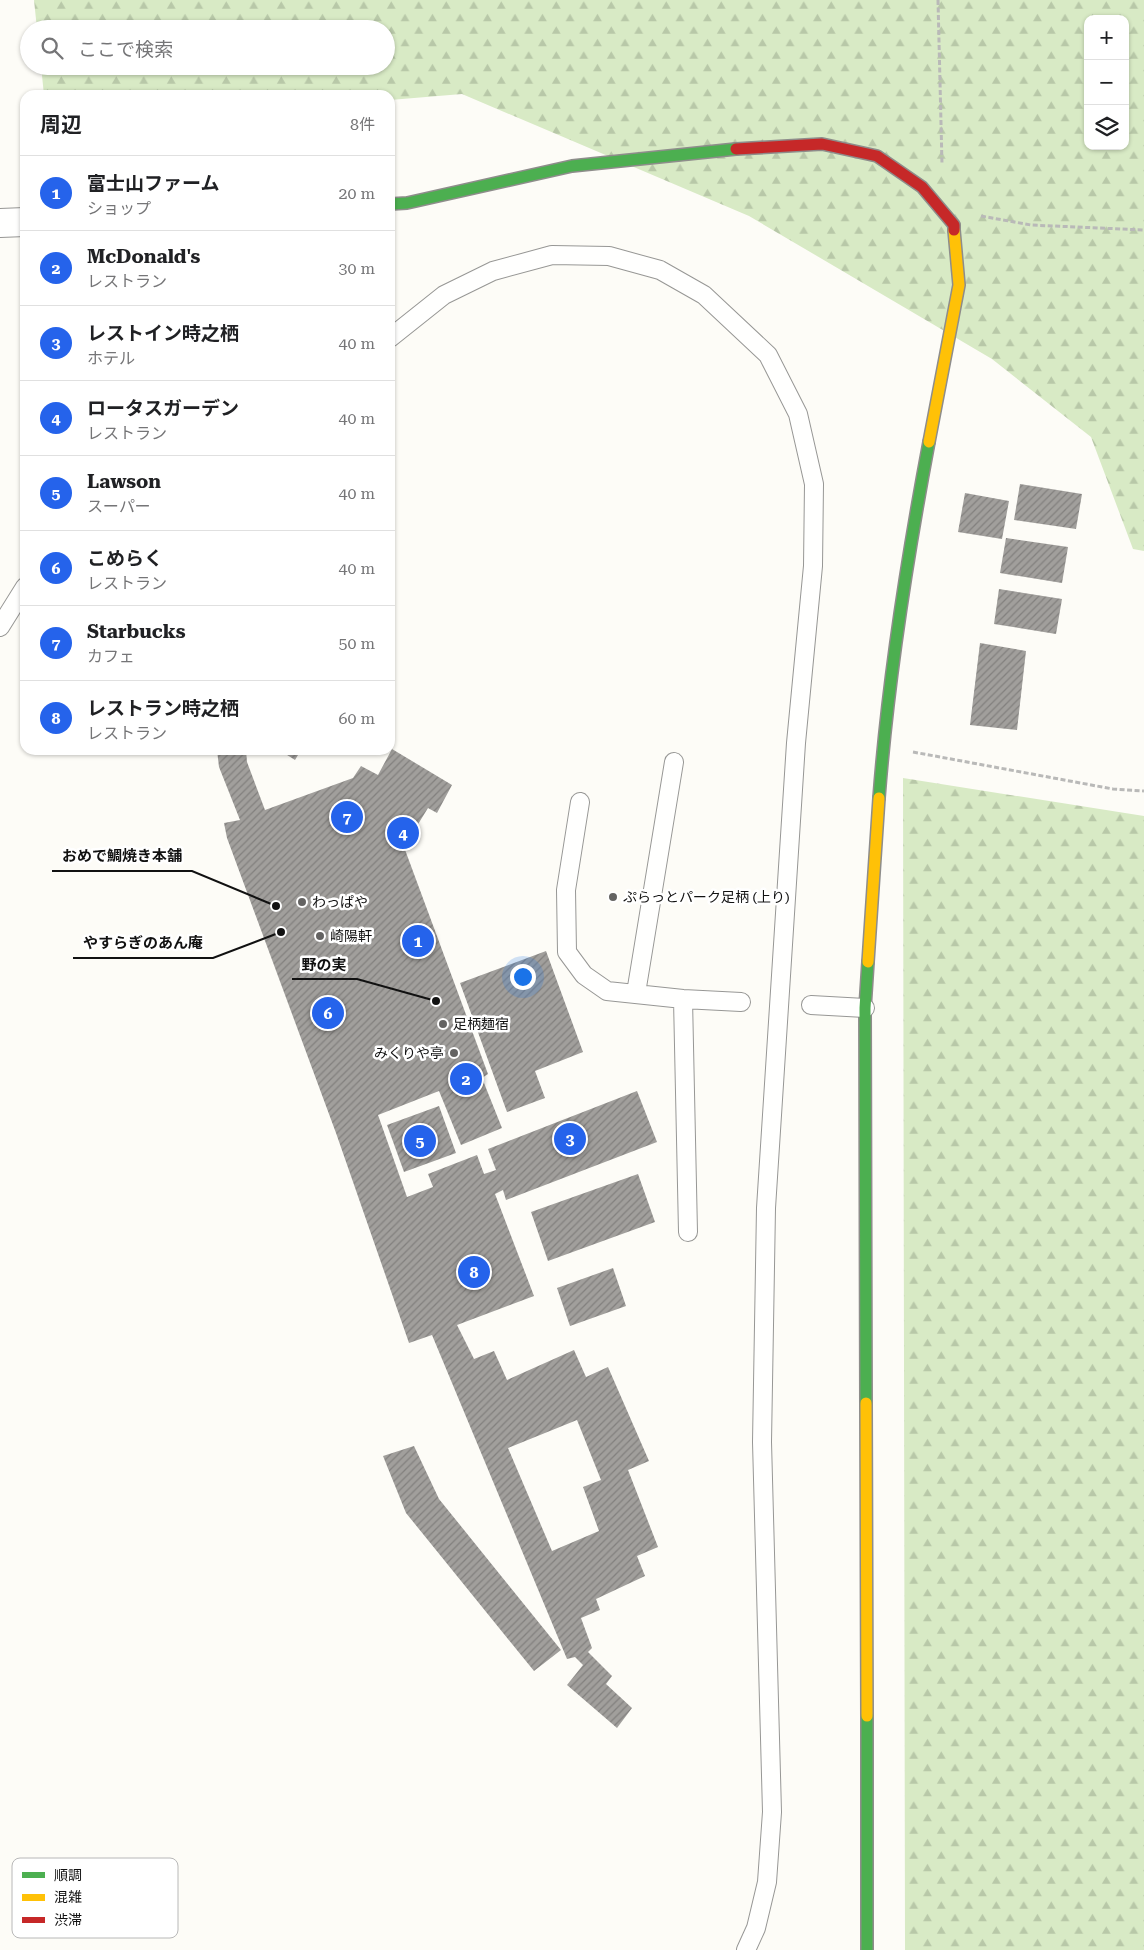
<!DOCTYPE html>
<html lang="ja">
<head>
<meta charset="utf-8">
<style>
  :root { --surface:#fff; --page:#f2f2f2; --text:#202124; --muted:#757577; --line:#e0e0e0; --accent:#2563eb }
  body { margin:0; font-family:"Roboto Serif","Noto Sans JP",serif; background:var(--page); color:var(--text) }
  .controls { position:absolute; right:15px; top:15px; display:grid; overflow:hidden; border-radius:10px; box-shadow:0 1px 4px #0004 }
  .controls button { width:45px; height:45px; display:grid; place-items:center; padding:0; border:0; border-bottom:1px solid var(--line); background:var(--surface); color:var(--text); font:25px sans-serif }
  .you { position:absolute; left:522px; top:976px; width:18px; height:18px; margin:-12px; border:4px solid #fff; border-radius:50%; background:#1a73e8; box-shadow:0 0 0 8px #1a73e833 }
  .badge { display:grid; place-items:center; width:32px; height:32px; border-radius:50%; background:var(--accent); color:#fff; font-size:16px; font-weight:700 }
  .pin { position:absolute; translate:-50% -50%; border:2px solid #fff; box-shadow:0 1px 5px #0006 }
  .list { margin:0; padding:0; list-style:none }
  h2 { display:flex; justify-content:space-between; align-items:center; height:65px; margin:0; padding:0 20px; font-size:21px }
  h2 small { font-size:16px; font-weight:400; color:var(--muted) }
  .list li { display:grid; grid-template-columns:32px 1fr auto; gap:15px; align-items:center; box-sizing:border-box; height:75px; padding:0 20px; border-top:1px solid var(--line) }
  .list b { display:block; font-size:19px; white-space:nowrap }
  .list p { margin:0; font-size:16px; white-space:nowrap; color:var(--muted) }
  .list em { font-size:16px; font-style:normal; color:var(--muted) }
  .icon { flex:none; width:28px; height:28px; fill:none; stroke:currentColor; stroke-width:2; stroke-linecap:round; stroke-linejoin:round }
  .map { position:relative; flex:none; width:1144px; height:1950px; overflow:hidden }
  .search { position:absolute; background:var(--surface); box-shadow:0 1px 4px #0004; left:20px; top:20px; width:375px; height:55px; display:flex; align-items:center; gap:12px; box-sizing:border-box; padding:0 18px; border-radius:28px; color:var(--muted); font-size:19px }
  .panel { position:absolute; background:var(--surface); box-shadow:0 1px 4px #0004; left:20px; top:90px; width:375px; height:665px; border-radius:15px }
  .map>svg:first-child { display:block }
</style>
</head>
<body>
<div class="map">
<svg width="1144" height="1950" viewBox="0 0 1144 1950">
  <defs>
    <pattern id="forest-firs" width="22" height="20" patternUnits="userSpaceOnUse" patternTransform="scale(1.25)"><rect width="22" height="20" fill="#d8eac5"/><path d="M5 1l3.5 6h-7zM16 11l3.5 6h-7z" fill="#b8c8a8"/></pattern>
    <pattern id="building-hatch" width="6" height="6" patternUnits="userSpaceOnUse" patternTransform="scale(1.25)"><rect width="6" height="6" fill="#a19f9c"/><path d="M-1 1l2-2M0 6l6-6M5 7l2-2" fill="none" stroke="#82807e"/></pattern>
  </defs>
  <rect width="100%" height="100%" fill="#fdfcf7"/>
  <path fill="url(#forest-firs)" fill-rule="evenodd" d="M 34,0 L 1144,0 L 1144,551 L 1133,549 L 1091,437 L 992,359 L 749,216 L 462,94 L 390,100 L 390,95 L 44,95 L 41,66 L 386,66 L 386,29 L 37,29 ZM 1088,19 L 1125,19 L 1125,146 L 1088,146 Z
    M 903,778 L 1144,816 L 1144,1950 L 905,1950 Z"/>
  <path fill="url(#building-hatch)" fill-rule="evenodd" d="M 1020,484 L 1082,494 L 1076,529 L 1014,520 Z
    M 965,493 L 1009,501 L 1002,539 L 958,532 Z
    M 1006,538 L 1068,547 L 1062,583 L 1000,573 Z
    M 999,589 L 1062,599 L 1056,634 L 994,624 Z
    M 980,643 L 1026,651 L 1017,730 L 970,725 Z
    M 392,749 L 452,785 L 437,813 L 428,808 L 404,847 L 488,1074 L 482,1078 L 502,1128 L 461,1145 L 439,1091 L 378,1115 L 407,1197 L 433,1187 L 428,1174 L 477,1155 L 484,1174 L 496,1170 L 488,1149 L 637,1091 L 657,1142 L 506,1200 L 503,1190 L 495,1194 L 534,1296 L 457,1325 L 474,1359 L 494,1351 L 507,1380 L 574,1350 L 586,1377 L 608,1367 L 649,1461 L 628,1470 L 658,1547 L 637,1556 L 645,1576 L 596,1599 L 600,1610 L 581,1618 L 592,1648 L 588,1652 L 612,1676 L 606,1684 L 632,1708 L 617,1728 L 567,1685 L 583,1665 L 575,1657 L 567,1659 L 432,1335 L 409,1343 L 336,1133 L 227,838 L 224,823 L 240,820 L 219,767 L 217,750 L 246,750 L 247,762 L 265,810 L 353,778 L 361,766 L 378,775 ZM 577,1420 L 601,1480 L 583,1487 L 599,1531 L 552,1551 L 508,1448 Z
    M 285,750 L 301,750 L 295,760 L 284,753 Z
    M 546,951 L 583,1052 L 535,1071 L 545,1098 L 507,1112 L 460,983 Z
    M 439,1106 L 456,1153 L 404,1172 L 387,1125 Z
    M 638,1174 L 655,1222 L 548,1261 L 531,1212 Z
    M 613,1268 L 626,1306 L 570,1326 L 557,1288 Z
    M 414,1446 L 439,1499 L 561,1650 L 534,1671 L 406,1513 L 383,1456 Z"/>
  <g fill="none" stroke-linecap="round" stroke-linejoin="round">
    <defs>
      <path id="lane" d="M 390,338 L 444,295 L 493,271 L 552,255 L 609,256 L 660,270 L 704,295 L 768,355 L 798,414 L 814,484 L 813,566 L 796,743 L 766,1208 L 762,1442 L 772,1812 L 767,1882 L 756,1928 L 746,1950
        M 0,627 L 25,587
        M 580,802 L 566,890 L 567,952 L 584,975 L 607,991 L 683,999 L 741,1002
        M 636,993 L 674,762
        M 683,999 L 688,1232
        M 811,1005 L 865,1008"/>
      <path id="street" d="M 0,223 L 25,222"/>
      <path id="fast" d="M 390,204 L 407,203 L 572,166 L 736,149
        M 879,798 C 888,679 907,559 929,442
        M 866,1403 L 865,1008 L 868,962
        M 867,1716 L 867,1950"/>
      <path id="slow" d="M 929,442 L 959,285 L 954,230
        M 868,962 L 879,798
        M 866,1403 L 867,1716"/>
      <path id="jam" d="M 736,149 L 822,144 L 877,156 L 922,187 L 954,225 L 954,230"/>
    </defs>
    <use href="#lane" stroke="#979795" stroke-width="20"/>
    <use href="#street" stroke="#979795" stroke-width="30"/>
    <use href="#fast" stroke="#8e8d8b" stroke-width="14"/>
    <use href="#slow" stroke="#8e8d8b" stroke-width="14"/>
    <use href="#jam" stroke="#8e8d8b" stroke-width="14"/>
    <path stroke="#b9b9b8" stroke-width="3" stroke-dasharray="5 2.5" stroke-linecap="butt" d="M 938,0 L 942,164
      M 981,216 L 1031,225 L 1144,230
      M 913,752 L 1113,789 L 1144,791"/>
    <use href="#lane" stroke="#fffffe" stroke-width="18"/>
    <use href="#street" stroke="#fffffe" stroke-width="28"/>
    <use href="#fast" stroke="#4caf50" stroke-width="11"/>
    <use href="#slow" stroke="#ffc107" stroke-width="11"/>
    <use href="#jam" stroke="#c62828" stroke-width="11"/>
  </g>
  <g fill="#646362" stroke="#fff" stroke-width="2">
    <circle cx="613" cy="897" r="5"/>
    <circle cx="302" cy="902" r="5"/>
    <circle cx="320" cy="936" r="5"/>
    <circle cx="443" cy="1024" r="5"/>
    <circle cx="454" cy="1053" r="5"/>
  </g>
  <g text-anchor="middle" stroke-width="5" stroke-linejoin="round" paint-order="stroke">
    <g font-size="14" fill="#111" stroke="#fff" text-anchor="start">
      <text x="623" y="902">ぷらっとパーク足柄 (上り)</text>
      <text x="312" y="907">わっぱや</text>
      <text x="330" y="941">崎陽軒</text>
      <text x="453" y="1029">足柄麺宿</text>
      <text x="444" y="1058" text-anchor="end">みくりや亭</text>
    </g>
  </g>
  <rect x="12" y="1858" width="166" height="80" rx="8" fill="#fff" stroke="#b8b8b8" stroke-width="1"/>
  <rect x="22" y="1872" width="23" height="6" fill="#4caf50"/>
  <rect x="22" y="1894" width="23" height="7" fill="#ffc107"/>
  <rect x="22" y="1917" width="23" height="6" fill="#c62828"/>
  <g font-size="14" fill="#111">
    <text x="54" y="1880">順調</text>
    <text x="54" y="1902">混雑</text>
    <text x="54" y="1925">渋滞</text>
  </g>
  <path fill="none" stroke="#111" stroke-width="2" d="M276 906L192 871H52M281 932L213 958H73M436 1001L357 979H292"/>
  <g fill="#111" stroke="#fff" stroke-width="2">
    <circle cx="276" cy="906" r="5"/>
    <circle cx="281" cy="932" r="5"/>
    <circle cx="436" cy="1001" r="5"/>
  </g>
  <g font-size="15" text-anchor="middle" font-weight="bold" fill="#111" stroke="#fff" stroke-width="5" stroke-linejoin="round" paint-order="stroke">
    <text x="122" y="861">おめで鯛焼き本舗</text>
    <text x="143" y="948">やすらぎのあん庵</text>
    <text x="324" y="970">野の実</text>
  </g>
</svg>
<div class="controls">
<button>+</button>
<button>−</button>
<button><svg class="icon" aria-label="layers" viewBox="0 0 24 24"><path d="M12 4l9 5-9 5-9-5zM3 14l9 5 9-5"/></svg></button>
</div>
<div class="you"></div>
<div class="pin badge" style="left:418px;top:941px">1</div>
<div class="pin badge" style="left:466px;top:1079px">2</div>
<div class="pin badge" style="left:570px;top:1139px">3</div>
<div class="pin badge" style="left:403px;top:833px">4</div>
<div class="pin badge" style="left:420px;top:1141px">5</div>
<div class="pin badge" style="left:328px;top:1013px">6</div>
<div class="pin badge" style="left:347px;top:817px">7</div>
<div class="pin badge" style="left:474px;top:1272px">8</div>
<div class="search"><svg class="icon" aria-label="search" viewBox="0 0 24 24"><circle cx="10" cy="10" r="6"/><path d="M15 15l6 6"/></svg>ここで検索</div>
<section class="panel">
<h2>周辺<small>8件</small></h2>
<ul class="list">
<li><span class="badge">1</span><div><b>富士山ファーム</b><p>ショップ</p></div><em>20 m</em></li>
<li><span class="badge">2</span><div><b>McDonald's</b><p>レストラン</p></div><em>30 m</em></li>
<li><span class="badge">3</span><div><b>レストイン時之栖</b><p>ホテル</p></div><em>40 m</em></li>
<li><span class="badge">4</span><div><b>ロータスガーデン</b><p>レストラン</p></div><em>40 m</em></li>
<li><span class="badge">5</span><div><b>Lawson</b><p>スーパー</p></div><em>40 m</em></li>
<li><span class="badge">6</span><div><b>こめらく</b><p>レストラン</p></div><em>40 m</em></li>
<li><span class="badge">7</span><div><b>Starbucks</b><p>カフェ</p></div><em>50 m</em></li>
<li><span class="badge">8</span><div><b>レストラン時之栖</b><p>レストラン</p></div><em>60 m</em></li>
</ul>
</section>
</div>
</body>
</html>
